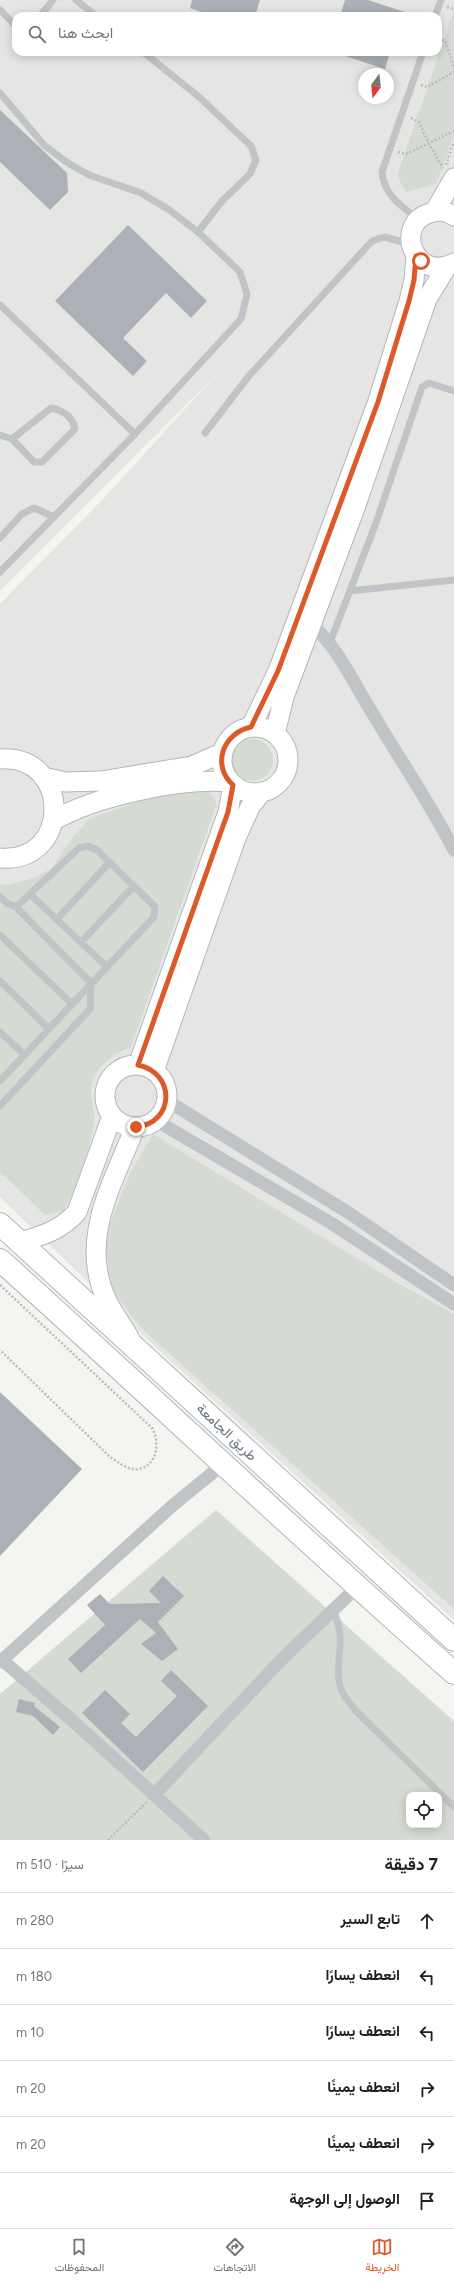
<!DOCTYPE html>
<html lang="ar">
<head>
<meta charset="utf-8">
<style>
  :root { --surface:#fff; --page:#f2f2f2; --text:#202124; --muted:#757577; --line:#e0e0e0; --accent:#dc5a2a }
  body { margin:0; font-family:Figtree,Vazirmatn,sans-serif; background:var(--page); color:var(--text); direction:rtl }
  .controls { position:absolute; right:12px; bottom:12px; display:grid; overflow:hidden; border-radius:8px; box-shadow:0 2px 10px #0003 }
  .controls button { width:36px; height:36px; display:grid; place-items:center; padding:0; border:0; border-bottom:1px solid var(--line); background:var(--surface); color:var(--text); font:20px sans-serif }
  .compass { position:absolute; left:358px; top:68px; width:36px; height:36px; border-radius:50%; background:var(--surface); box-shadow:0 2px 10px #0003; rotate:195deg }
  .stop { position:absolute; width:12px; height:12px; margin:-9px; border:3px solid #dc5a2a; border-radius:50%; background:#fff }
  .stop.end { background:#dc5a2a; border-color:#fff; box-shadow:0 1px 4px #0008 }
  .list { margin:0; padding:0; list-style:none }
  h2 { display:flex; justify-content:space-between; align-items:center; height:52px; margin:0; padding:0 16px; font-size:17px }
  h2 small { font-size:13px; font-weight:400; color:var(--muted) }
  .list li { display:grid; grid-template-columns:26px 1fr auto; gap:12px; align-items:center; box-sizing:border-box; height:56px; padding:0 16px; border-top:1px solid var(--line) }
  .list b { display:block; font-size:15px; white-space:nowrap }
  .list em { font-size:13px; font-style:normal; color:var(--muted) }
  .icon { flex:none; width:22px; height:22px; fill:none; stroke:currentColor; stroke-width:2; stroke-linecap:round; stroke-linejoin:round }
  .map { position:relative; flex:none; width:454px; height:1840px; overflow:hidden; direction:ltr }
  .search { position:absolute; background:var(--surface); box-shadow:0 2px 10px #0003; left:12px; right:12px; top:12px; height:44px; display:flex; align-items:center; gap:10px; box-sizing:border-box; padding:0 14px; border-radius:12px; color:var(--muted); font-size:15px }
  .sheet { height:388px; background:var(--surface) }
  nav { display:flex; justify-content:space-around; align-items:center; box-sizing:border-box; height:56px; border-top:1px solid var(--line); background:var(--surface); font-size:11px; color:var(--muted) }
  nav a { display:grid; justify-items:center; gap:2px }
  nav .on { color:var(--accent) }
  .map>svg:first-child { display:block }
</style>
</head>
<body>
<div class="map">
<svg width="454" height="1840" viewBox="0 0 454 1840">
  <rect width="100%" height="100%" fill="#f4f5f1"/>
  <path fill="#e5e6e4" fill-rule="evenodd" d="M 0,0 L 454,0 L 454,1620 L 154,1346 L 0,1197 L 0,604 L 105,497 L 217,374 L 0,591 ZM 16,16 L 438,16 L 438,52 L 16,52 ZM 364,74 L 388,74 L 388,98 L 364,98 Z"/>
  <path fill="#d5dbd2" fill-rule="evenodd" d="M 454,10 L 454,138 L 436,184 L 406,192 L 397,176 Z
    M231 760a21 21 0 1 1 42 0a21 21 0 1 1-42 0Z
    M 208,789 L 217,803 L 131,1047 C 112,1055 90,1069 91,1092 C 92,1105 96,1116 93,1129 C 87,1158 78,1186 63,1211 L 45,1215 L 0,1172 L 0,884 L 8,885 L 34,878 L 52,868 L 73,837 L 90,818 L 143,800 Z
    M 153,1134 L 399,1284 L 454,1314 L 454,1609 L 142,1329 L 111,1289 L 105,1237 L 130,1173 Z
    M 216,1510 L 454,1721 L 454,1840 L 0,1840 L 0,1694 ZM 409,1795 L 439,1795 L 439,1825 L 409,1825 Z"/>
  <path fill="#abb1b6" d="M 192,0 L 260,0 L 255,16 L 212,16 L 190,8 Z
    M 345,0 L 368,0 L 411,14 L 411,16 L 340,16 Z
    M 339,52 L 390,52 L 385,69 L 339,54 Z
    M 0,110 L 67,173 L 68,192 L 50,210 L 0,162 Z
    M 128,225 L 207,301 L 191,318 L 166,293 L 123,338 L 147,361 L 133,376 L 55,301 Z
    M 0,1392 L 82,1469 L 0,1556 Z
    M 163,1576 L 184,1596 L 158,1622 L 178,1649 L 162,1661 L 141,1644 L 156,1633 L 140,1619 L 81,1673 L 68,1659 L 105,1625 L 87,1605 L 100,1594 L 110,1604 L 161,1603 L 149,1591 Z
    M 171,1670 L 208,1706 L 143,1772 L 82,1713 L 105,1690 L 130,1714 L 121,1723 L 136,1737 L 177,1696 L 161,1681 Z
    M 19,1699 L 35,1703 L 34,1706 L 60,1727 L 53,1735 L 33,1716 L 16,1712 Z"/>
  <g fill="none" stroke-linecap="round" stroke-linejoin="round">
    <defs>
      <path id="secondary" d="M 435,211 L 454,178
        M 454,216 C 447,211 438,210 430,213 C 393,224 414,283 454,263
        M222 760a33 33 0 1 1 66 0a33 33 0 1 1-66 0Z
        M 251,727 L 278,671 L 378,401 L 409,301 L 414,280 L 416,256
        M 275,734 L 284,697 L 355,508 L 427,299 L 447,266
        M 0,759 C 72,754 72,864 0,858
        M 43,777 L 65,782 L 101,781 L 192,766 L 222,753
        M 53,821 C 94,796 182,778 229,782
        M 138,1065 L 228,812 L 233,785
        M105 1096a31 31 0 1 1 62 0a31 31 0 1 1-62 0Z
        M 154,1071 L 236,838 L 250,807 L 261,793
        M 20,1242 C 42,1236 61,1230 77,1212 L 112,1116
        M 129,1337 C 122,1325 113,1313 107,1301 C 78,1239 113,1184 135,1127"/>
      <path id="highway" d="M 0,1224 L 454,1640
        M 0,1260 C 152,1397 301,1538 454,1673"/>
    </defs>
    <use href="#secondary" stroke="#b3b7bb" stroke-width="21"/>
    <use href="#highway" stroke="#b3b6b9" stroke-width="24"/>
    <path stroke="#babcbe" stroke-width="2.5" stroke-dasharray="2 2" stroke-linecap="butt" d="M 447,7 L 454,9
      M 438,39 L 445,41 L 454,67
      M 421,85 L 427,87 L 454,72
      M 411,118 L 419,122 L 429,144 L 443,168
      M 398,152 L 406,154 L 454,131
      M 446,165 L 454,142
      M 0,1285 L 152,1428 C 160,1441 158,1465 139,1469 C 129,1471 118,1462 110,1457 L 0,1350
      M 108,1840 L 147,1802"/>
    <path stroke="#c0c4c7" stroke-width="7" d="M 76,0 L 96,16
      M 0,10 L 16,26
      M 40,16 L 53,0
      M 435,16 L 441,0
      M 143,52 L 198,96 L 251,146 L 256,160 L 250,174 L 222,201 L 198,232
      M 0,93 L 45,146 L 68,163 L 89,175 L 141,193 L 168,209 L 198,232 L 240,272 L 247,294 L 241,319 L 135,434 L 0,572
      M 418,219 C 401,206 384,195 382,172 L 423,52
      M 0,305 L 135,434
      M 205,433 L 248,377 L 372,241 L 384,237 L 410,244
      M 0,435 L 12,439 L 34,462 L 42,462 L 75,429 C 73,417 63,410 51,408 L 12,439
      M 0,538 L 22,514 L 34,508 L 54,517
      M 350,591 L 454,580
      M 329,645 L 376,523 L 422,387 L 429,383 L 454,391
      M 31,895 L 107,967
      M 0,897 L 8,904 L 16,907 L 79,848 L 88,846 L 97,850 L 155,907 L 154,917 L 0,1081
      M 57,919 L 110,862
      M 0,935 L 72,1004
      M 81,942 L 134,886
      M 0,981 L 49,1029
      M 0,1032 L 25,1055
      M 0,1106 L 90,1009 L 91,983 L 16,907
      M 333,1610 C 347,1641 336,1651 339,1681 C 340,1693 349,1702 356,1711 L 454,1807"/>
    <path stroke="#c0c4c7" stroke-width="13" d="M 311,624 C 338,647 354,684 373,714 C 400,760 430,803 454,850
      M 166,1100 L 349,1213 L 454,1285
      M 155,1120 L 331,1223 L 454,1304
      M 2,1660 L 74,1722 L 204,1840
      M 0,1662 L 172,1506 L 222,1465
      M 154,1795 L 282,1659 L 357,1587"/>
    <use href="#secondary" stroke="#fff" stroke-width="19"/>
    <use href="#highway" stroke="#fff" stroke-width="22"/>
  </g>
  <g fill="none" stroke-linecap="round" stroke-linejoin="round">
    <path stroke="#dc5a2a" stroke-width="5" d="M 136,1127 C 175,1123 176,1073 138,1065 L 228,812 L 233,785 C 211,765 223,733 251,727 L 278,671 L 378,402 L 409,301 L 414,280 L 416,256 L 421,261"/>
  </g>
  <g text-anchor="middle" stroke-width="4" stroke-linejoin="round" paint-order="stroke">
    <g font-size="14" fill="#657381" stroke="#fff">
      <text transform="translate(227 1432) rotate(43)" y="5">طريق الجامعة</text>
    </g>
  </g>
</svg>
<div class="controls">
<button><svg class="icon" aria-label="locate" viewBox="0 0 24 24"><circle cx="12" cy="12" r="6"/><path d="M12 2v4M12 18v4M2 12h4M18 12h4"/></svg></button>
</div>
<svg class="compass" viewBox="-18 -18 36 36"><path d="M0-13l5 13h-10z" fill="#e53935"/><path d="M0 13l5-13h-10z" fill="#757577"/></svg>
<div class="stop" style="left:421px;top:261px"></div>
<div class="stop end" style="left:136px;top:1127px"></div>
<div class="search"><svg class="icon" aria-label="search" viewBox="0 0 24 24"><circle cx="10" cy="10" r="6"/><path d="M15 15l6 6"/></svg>ابحث هنا</div>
</div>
<section class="sheet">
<h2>7 دقيقة<small>سيرًا · 510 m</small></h2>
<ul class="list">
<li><svg class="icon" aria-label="ahead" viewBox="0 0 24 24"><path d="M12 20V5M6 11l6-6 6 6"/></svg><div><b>تابع السير</b></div><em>280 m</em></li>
<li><svg class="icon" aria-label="left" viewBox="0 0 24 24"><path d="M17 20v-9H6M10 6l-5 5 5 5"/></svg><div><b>انعطف يسارًا</b></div><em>180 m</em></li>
<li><svg class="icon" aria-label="left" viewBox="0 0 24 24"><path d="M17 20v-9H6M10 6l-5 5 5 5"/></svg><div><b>انعطف يسارًا</b></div><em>10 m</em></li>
<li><svg class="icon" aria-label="right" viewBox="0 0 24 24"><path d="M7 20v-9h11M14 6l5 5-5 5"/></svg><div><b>انعطف يمينًا</b></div><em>20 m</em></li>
<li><svg class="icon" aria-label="right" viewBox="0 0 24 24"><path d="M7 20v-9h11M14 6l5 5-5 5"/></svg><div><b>انعطف يمينًا</b></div><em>20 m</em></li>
<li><svg class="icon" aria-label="arrive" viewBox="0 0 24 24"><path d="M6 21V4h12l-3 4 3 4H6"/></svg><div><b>الوصول إلى الوجهة</b></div></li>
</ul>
</section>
<nav>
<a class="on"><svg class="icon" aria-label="map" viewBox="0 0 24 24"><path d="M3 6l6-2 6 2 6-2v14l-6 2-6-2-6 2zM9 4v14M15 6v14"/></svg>الخريطة</a>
<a><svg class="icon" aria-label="directions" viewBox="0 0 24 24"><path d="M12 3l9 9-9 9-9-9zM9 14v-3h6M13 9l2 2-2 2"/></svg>الاتجاهات</a>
<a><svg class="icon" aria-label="saved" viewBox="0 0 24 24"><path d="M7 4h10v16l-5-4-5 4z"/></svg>المحفوظات</a>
</nav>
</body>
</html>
